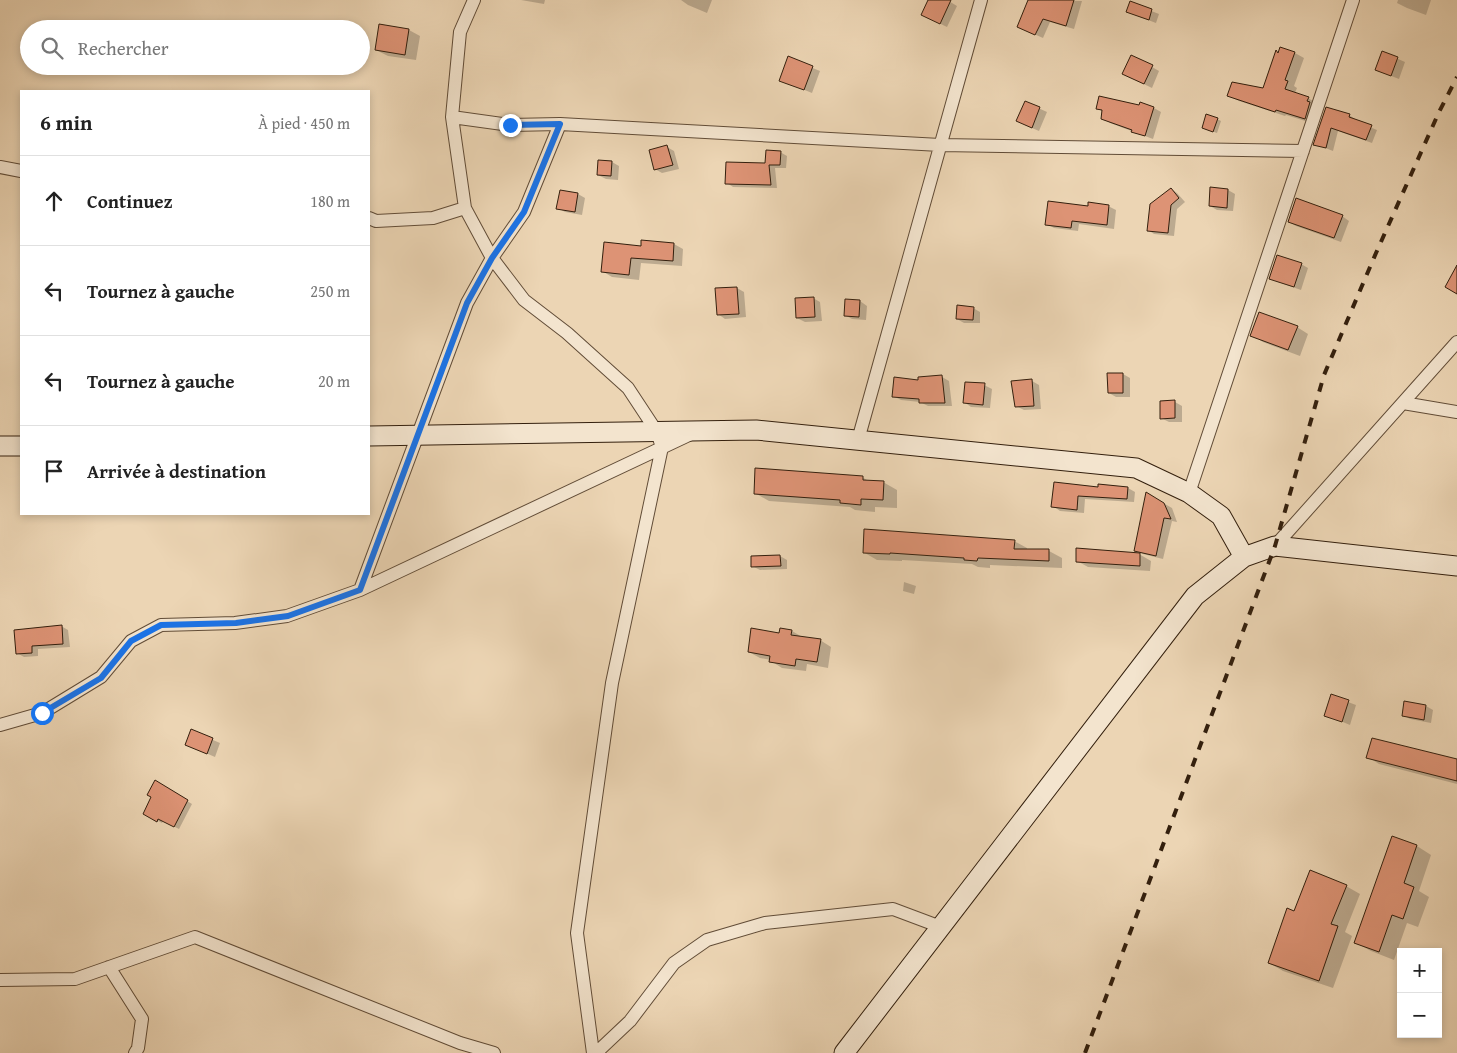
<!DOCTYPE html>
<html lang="fr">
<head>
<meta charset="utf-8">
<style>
  :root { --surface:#fff; --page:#f6f6f6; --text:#222; --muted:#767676; --line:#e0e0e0 }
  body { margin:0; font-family:"Gentium Book Plus",serif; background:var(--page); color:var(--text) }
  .controls { position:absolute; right:15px; bottom:15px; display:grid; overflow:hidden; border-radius:0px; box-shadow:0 2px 8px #0003 }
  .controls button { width:45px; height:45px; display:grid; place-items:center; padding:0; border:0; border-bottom:1px solid var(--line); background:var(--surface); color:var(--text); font:25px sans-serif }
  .stop { position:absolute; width:15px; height:15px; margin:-11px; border:4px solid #1a73e8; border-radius:50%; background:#fff }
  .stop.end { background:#1a73e8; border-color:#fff; box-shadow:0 1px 5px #0008 }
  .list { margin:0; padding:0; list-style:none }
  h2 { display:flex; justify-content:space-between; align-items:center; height:65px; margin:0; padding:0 20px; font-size:21px }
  h2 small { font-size:16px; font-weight:400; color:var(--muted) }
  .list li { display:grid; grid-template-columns:32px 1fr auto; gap:15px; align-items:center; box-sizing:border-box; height:90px; padding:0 20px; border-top:1px solid var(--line) }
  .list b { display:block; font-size:19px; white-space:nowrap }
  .list em { font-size:16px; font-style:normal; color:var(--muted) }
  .icon { flex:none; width:28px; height:28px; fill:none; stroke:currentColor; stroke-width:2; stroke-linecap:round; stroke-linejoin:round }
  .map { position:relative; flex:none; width:1457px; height:1053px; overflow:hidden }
  .search { position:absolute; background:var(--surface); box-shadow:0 2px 8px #0003; left:20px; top:20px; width:350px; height:55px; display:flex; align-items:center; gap:12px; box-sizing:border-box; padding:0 18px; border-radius:28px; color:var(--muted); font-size:19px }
  .panel { position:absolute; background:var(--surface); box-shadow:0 2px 8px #0003; left:20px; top:90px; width:350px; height:425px; border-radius:0px }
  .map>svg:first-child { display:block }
</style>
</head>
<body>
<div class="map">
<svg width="1457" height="1053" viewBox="0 0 1457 1053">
  <rect width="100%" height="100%" fill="#ecd5b4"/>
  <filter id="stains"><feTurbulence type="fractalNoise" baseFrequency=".004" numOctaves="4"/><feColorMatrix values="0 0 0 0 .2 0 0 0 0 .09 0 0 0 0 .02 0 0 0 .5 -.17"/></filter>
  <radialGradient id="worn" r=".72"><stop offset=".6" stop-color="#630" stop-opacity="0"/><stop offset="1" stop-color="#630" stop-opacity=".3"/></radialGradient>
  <path fill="#0003" d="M 521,0 L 545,0 L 544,4 Z
    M 681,0 L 712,0 L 707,13 L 688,5 Z
    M 929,0 L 947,0 L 957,6 L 947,27 L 922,15 Z
    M 1029,0 L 1082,1 L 1074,29 L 1050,22 L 1043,38 L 1025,30 Z
    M 1398,0 L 1431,0 L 1426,15 L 1407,8 L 1397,3 Z
    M 1131,3 L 1159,14 L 1156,23 L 1127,12 Z
    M 409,30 L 420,36 L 416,60 L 388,56 L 376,50 Z
    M 1382,52 L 1405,62 L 1399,79 L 1376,70 Z
    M 1295,53 L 1304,58 L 1294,86 L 1297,88 L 1295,93 L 1308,98 L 1318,104 L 1315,124 L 1286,115 L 1285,116 L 1239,101 L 1229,96 L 1263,89 L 1279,54 Z
    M 788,58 L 820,71 L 812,93 L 780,80 Z
    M 1152,67 L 1159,71 L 1152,88 L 1123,74 Z
    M 1025,102 L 1047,112 L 1039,131 L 1025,125 Z
    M 1140,106 L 1154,108 L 1161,112 L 1153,139 L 1110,123 L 1103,118 L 1103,112 L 1097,108 Z
    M 1327,109 L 1349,115 L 1355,119 L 1355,121 L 1377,130 L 1372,143 L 1338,131 L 1333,151 L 1315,144 Z
    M 1217,119 L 1221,121 L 1217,133 L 1206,129 Z
    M 667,147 L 674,151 L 679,169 L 662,173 L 655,169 Z
    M 780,152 L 787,156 L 786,168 L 775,168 L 777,188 L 733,187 L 727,183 L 766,164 Z
    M 612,162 L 619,166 L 618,180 L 606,179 L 598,175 Z
    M 1171,189 L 1177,193 L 1185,202 L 1177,209 L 1174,236 L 1154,234 L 1148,230 Z
    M 1228,190 L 1235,194 L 1233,211 L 1217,210 L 1210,206 Z
    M 578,194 L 585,198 L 582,215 L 565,212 L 558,208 Z
    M 1108,206 L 1116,210 L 1114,229 L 1079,224 L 1078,231 L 1054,228 L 1047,224 L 1089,207 Z
    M 1342,216 L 1349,221 L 1341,242 L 1296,226 L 1289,222 Z
    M 674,244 L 683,249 L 682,266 L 641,263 L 639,280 L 612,277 L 602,271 L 642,248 Z
    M 1301,264 L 1308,268 L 1301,290 L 1278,282 L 1271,278 Z
    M 737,288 L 744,292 L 746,317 L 725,319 L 718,314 Z
    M 813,298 L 820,302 L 822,321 L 805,322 L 797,318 Z
    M 860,301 L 867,306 L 866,320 L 852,319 L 845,315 Z
    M 973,308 L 980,312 L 980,323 L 964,323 L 957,319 Z
    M 1297,327 L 1308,334 L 1300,356 L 1263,342 L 1252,335 Z
    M 1123,374 L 1130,378 L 1130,397 L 1116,397 L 1109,393 Z
    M 942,377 L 949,381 L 952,406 L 928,406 L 920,402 L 901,400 L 893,396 L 920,381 Z
    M 1032,381 L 1039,385 L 1041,409 L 1024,410 L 1016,406 Z
    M 984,385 L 992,389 L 990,408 L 971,407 L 964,402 Z
    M 1175,402 L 1182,406 L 1182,422 L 1169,422 L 1161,418 Z
    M 862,477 L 870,482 L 883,482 L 897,490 L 897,508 L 875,507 L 875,512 L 855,510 L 850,507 L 769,501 L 755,493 Z
    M 1055,484 L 1099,488 L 1128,488 L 1135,492 L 1134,502 L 1085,499 L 1084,513 L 1060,511 L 1053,506 Z
    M 1147,494 L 1172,508 L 1177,522 L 1172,521 L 1163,559 L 1143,554 L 1135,550 Z
    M 1014,541 L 1027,548 L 1027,551 L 1049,551 L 1062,558 L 1062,568 L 990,565 L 990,568 L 978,567 L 972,564 L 902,560 L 902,561 L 877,560 L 865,553 Z
    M 1139,554 L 1151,561 L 1150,571 L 1088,567 L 1077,561 Z
    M 780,556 L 787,560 L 787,569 L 760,570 L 752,566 Z
    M 904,582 L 916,586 L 914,594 L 903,591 Z
    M 61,626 L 68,630 L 70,647 L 38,649 L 38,656 L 24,657 L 17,653 Z
    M 792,631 L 804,638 L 820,640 L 831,647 L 828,668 L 807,664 L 806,671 L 782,668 L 771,661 L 771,660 L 760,658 L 749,652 L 780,634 Z
    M 1332,696 L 1356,705 L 1350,725 L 1326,715 Z
    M 1426,706 L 1433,710 L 1431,723 L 1410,719 L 1403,715 Z
    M 192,731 L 220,743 L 215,757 L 187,745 Z
    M 1368,757 L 1457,761 L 1457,784 L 1379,764 Z
    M 156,782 L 192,804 L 179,829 L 163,821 L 162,823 L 149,816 Z
    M 1417,846 L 1431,855 L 1419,891 L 1429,897 L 1418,927 L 1407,923 L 1394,960 L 1371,951 L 1356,943 Z
    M 1346,886 L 1360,894 L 1345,932 L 1352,936 L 1333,988 L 1283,971 L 1269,963 L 1295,912 Z"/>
  <path fill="#dd9375" stroke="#331f0d" d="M 928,0 L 951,0 L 940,24 L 921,15 Z
    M 1028,0 L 1074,0 L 1066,26 L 1043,19 L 1035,35 L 1017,27 Z
    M 1130,1 L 1152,9 L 1149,20 L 1126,12 Z
    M 379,24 L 409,29 L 405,55 L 375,50 Z
    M 1280,47 L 1295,52 L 1285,80 L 1288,81 L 1285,89 L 1309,97 L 1307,101 L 1310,102 L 1305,119 L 1276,110 L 1275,112 L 1227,96 L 1232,82 L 1263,88 L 1276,50 L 1278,53 Z
    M 1382,51 L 1398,57 L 1391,76 L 1375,70 Z
    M 1131,55 L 1153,65 L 1144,84 L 1122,74 Z
    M 788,56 L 813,66 L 804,90 L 779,81 Z
    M 1099,96 L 1139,105 L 1140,102 L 1154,107 L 1145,136 L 1131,132 L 1132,130 L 1101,119 L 1102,110 L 1096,109 Z
    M 1025,101 L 1040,107 L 1032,128 L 1016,121 Z
    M 1326,107 L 1350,114 L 1349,117 L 1372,125 L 1366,140 L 1331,128 L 1326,148 L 1313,145 Z
    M 1206,114 L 1218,118 L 1213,132 L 1202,128 Z
    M 667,145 L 673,165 L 654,170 L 649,150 Z
    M 766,150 L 781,151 L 780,165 L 769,165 L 771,185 L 725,184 L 726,162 L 765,163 Z
    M 598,160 L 612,161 L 611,176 L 597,175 Z
    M 1210,187 L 1228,189 L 1227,208 L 1209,206 Z
    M 1171,188 L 1179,198 L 1171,205 L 1168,233 L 1147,231 L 1150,204 Z
    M 560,190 L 578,193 L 575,212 L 556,209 Z
    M 1296,198 L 1343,215 L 1334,238 L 1288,222 Z
    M 1048,201 L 1088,206 L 1088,202 L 1109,205 L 1107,225 L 1072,221 L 1071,228 L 1045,225 Z
    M 641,240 L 674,243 L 673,261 L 631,258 L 629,275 L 601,272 L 604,242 L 641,246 Z
    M 1277,255 L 1302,263 L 1294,287 L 1269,279 Z
    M 1457,265 L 1457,294 L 1445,287 Z
    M 737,287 L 739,314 L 717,315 L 715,288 Z
    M 814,297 L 815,317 L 796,318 L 795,298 Z
    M 845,299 L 860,300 L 859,317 L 844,316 Z
    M 957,305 L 974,307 L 973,320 L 956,319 Z
    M 1259,312 L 1298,326 L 1288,350 L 1250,336 Z
    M 1107,373 L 1123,373 L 1123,393 L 1108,393 Z
    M 942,375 L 945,403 L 919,403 L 919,399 L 892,397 L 894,377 L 918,380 L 918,377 Z
    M 1032,379 L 1034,406 L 1015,407 L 1011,381 Z
    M 965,382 L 985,383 L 983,405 L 963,403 Z
    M 1175,400 L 1175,418 L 1160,419 L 1160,401 Z
    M 755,468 L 863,476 L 863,480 L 884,481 L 883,500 L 861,499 L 861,505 L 840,503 L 840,500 L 754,494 Z
    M 1054,482 L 1098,487 L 1098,484 L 1128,487 L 1127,499 L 1078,496 L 1077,510 L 1051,507 Z
    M 1146,492 L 1164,503 L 1171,519 L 1164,518 L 1156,556 L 1134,551 Z
    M 864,529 L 1015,540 L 1014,549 L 1049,549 L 1049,561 L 978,558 L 977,561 L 964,560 L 964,558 L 890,553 L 890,554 L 863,553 Z
    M 1076,548 L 1140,553 L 1140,566 L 1076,562 Z
    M 780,555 L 781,566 L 751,567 L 751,556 Z
    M 62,625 L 63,644 L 32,646 L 32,653 L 16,654 L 14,630 Z
    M 751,628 L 779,633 L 780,628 L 792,630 L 791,635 L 821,639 L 817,662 L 796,659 L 795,666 L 769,662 L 770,656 L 748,652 Z
    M 1331,694 L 1349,700 L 1342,722 L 1324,716 Z
    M 1404,701 L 1426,705 L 1424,720 L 1402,716 Z
    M 191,729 L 213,738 L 207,754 L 185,745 Z
    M 1372,738 L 1457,759 L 1457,781 L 1366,758 Z
    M 155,780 L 188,800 L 174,827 L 158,819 L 157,822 L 143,814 L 151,797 L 147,795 Z
    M 1392,836 L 1417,845 L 1404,883 L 1414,887 L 1403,919 L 1392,915 L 1379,952 L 1354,943 Z
    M 1310,870 L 1347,885 L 1331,924 L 1338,926 L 1319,981 L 1268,963 L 1287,908 L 1294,911 Z"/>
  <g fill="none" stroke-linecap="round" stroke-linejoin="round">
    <defs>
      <path id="street" d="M 474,0 L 460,32 L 452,117 L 465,208 L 492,258 L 524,300 L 567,333 L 628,388 L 657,432 L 662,447 L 612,683 L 577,933 L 593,1053
        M 452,117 L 510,125 L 560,124 L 940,145 L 1303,151
        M 0,167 L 21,171
        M 369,218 L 376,221 L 433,218 L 465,208
        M 1403,403 L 1457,412
        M 858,440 L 981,0
        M 1189,493 L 1353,0
        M 1275,546 L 1457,342
        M 360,590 L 467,303 L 492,258 L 524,212 L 560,124
        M 0,725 L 42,713 L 101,677 L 131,641 L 161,625 L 235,623 L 287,616 L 360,590 L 691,434
        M 109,967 L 142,1019 L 138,1048 L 135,1053
        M 0,980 L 75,979 L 195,937 L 460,1043 L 494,1053
        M 596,1053 L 630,1021 L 674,963 L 707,940 L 765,923 L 893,909 L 941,927"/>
      <path id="secondary" d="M 369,436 L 756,430 L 1136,468 L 1189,493 L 1221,516 L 1244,557
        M 0,446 L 21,446
        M 844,1053 L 1195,596 L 1244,557 L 1275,546 L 1457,566"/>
    </defs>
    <use href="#street" stroke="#614c37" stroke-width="14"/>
    <use href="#secondary" stroke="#331f0d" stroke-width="21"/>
    <use href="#street" stroke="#f3e4ce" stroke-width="12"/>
    <use href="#secondary" stroke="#f3e4ce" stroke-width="19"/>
    <path stroke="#331f0d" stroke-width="4" stroke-dasharray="9 9" stroke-linecap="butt" d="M 1085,1053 L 1275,546 L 1324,375 L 1376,253 L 1439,112 L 1457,77"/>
  </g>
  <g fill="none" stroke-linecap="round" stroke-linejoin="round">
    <path stroke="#1a73e8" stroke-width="6" d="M 42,713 L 101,678 L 131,641 L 161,625 L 236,623 L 288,616 L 360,590 L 467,303 L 492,258 L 524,212 L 560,124 L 510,125"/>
  </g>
  <rect width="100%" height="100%" filter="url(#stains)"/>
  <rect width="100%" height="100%" fill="url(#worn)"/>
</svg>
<div class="controls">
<button>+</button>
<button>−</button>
</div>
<div class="stop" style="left:42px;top:713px"></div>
<div class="stop end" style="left:510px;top:125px"></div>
<div class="search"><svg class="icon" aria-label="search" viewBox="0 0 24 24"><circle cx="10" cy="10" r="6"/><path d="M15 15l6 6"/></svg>Rechercher</div>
<section class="panel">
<h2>6 min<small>À pied · 450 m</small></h2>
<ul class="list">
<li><svg class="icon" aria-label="ahead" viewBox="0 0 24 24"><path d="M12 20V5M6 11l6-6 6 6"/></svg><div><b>Continuez</b></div><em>180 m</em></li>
<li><svg class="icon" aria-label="left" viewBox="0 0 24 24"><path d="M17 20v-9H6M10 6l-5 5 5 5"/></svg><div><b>Tournez à gauche</b></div><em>250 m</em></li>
<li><svg class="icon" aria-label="left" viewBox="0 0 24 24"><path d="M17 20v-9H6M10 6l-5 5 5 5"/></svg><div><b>Tournez à gauche</b></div><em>20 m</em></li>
<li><svg class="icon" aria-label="arrive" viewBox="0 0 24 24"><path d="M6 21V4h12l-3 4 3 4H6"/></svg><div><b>Arrivée à destination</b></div></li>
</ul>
</section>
</div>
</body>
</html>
